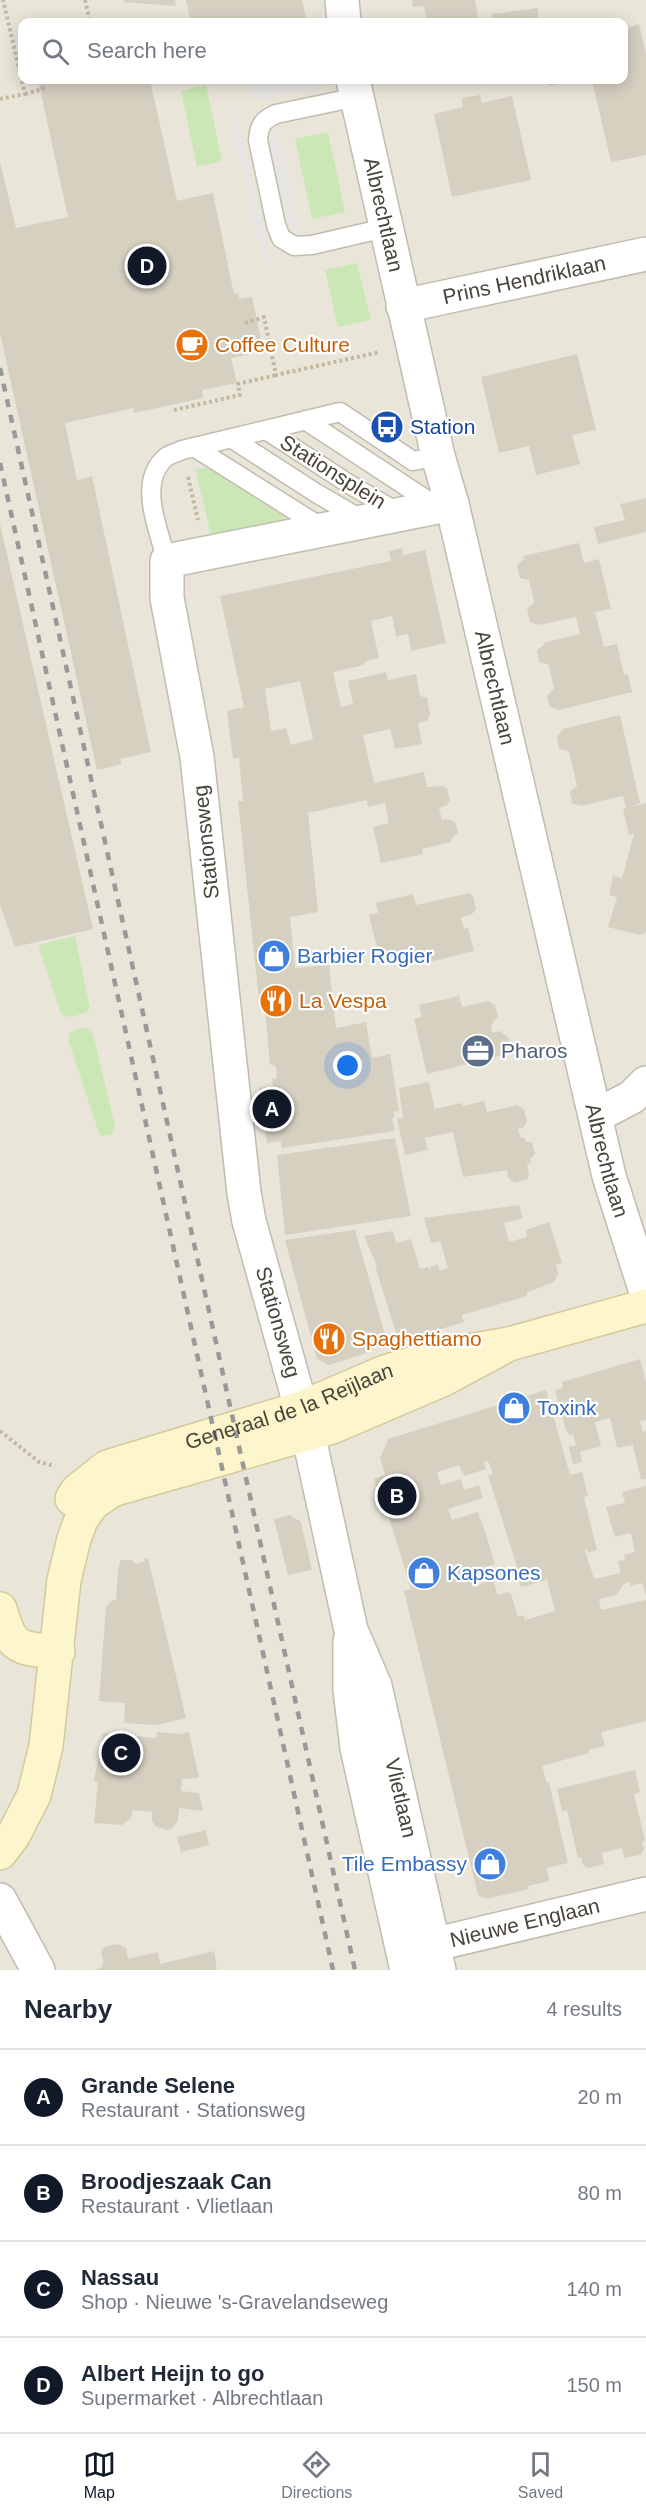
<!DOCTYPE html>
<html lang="en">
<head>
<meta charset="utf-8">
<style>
  :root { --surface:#fff; --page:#f6f6f7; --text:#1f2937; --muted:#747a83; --line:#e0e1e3; --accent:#111827 }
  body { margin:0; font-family:Helvetica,sans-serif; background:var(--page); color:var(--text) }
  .you { position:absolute; left:348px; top:1066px; width:21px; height:21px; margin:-15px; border:4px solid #fff; border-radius:50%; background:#1a73e8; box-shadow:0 0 0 9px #1a73e833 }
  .badge { display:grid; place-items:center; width:39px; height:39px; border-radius:50%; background:var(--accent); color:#fff; font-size:20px; font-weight:700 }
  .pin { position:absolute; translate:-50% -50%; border:3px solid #fff; box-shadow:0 2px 6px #0006 }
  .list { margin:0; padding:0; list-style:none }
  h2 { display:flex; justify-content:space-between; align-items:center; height:78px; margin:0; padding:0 24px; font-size:26px }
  h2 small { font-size:20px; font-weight:400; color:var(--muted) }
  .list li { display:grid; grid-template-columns:39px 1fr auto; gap:18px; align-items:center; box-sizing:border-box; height:96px; padding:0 24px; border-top:2px solid var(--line) }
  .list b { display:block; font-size:22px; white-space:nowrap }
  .list p { margin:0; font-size:20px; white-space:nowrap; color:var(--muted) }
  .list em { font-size:20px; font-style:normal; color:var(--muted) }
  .icon { flex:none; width:33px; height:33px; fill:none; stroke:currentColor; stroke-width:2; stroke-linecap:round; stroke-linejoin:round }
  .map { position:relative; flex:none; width:646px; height:1970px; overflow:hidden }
  .search { position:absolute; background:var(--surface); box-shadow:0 3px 15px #0003; left:18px; right:18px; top:18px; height:66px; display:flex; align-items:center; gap:15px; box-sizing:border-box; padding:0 21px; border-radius:12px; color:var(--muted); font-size:22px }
  .sheet { height:462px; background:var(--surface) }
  nav { display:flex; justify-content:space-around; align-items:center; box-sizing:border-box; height:84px; border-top:2px solid var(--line); background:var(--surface); font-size:16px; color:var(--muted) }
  nav a { display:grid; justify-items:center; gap:3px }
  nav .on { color:var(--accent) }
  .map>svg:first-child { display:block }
</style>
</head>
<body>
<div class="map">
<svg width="646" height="1970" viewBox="0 0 646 1970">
  <rect width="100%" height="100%" fill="#f5f3eb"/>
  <path fill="#e9e5d9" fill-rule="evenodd" d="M 0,0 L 646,0 L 646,1970 L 0,1970 ZM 22,22 L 624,22 L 624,80 L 22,80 Z"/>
  <path fill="#cce7b6" d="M 206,85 L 222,161 L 197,167 L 181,91 Z
    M 328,132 L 345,212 L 312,219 L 295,139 Z
    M 357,263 L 371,320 L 338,327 L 325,270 Z
    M 204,468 L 211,469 L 287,519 L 211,535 L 195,469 Z
    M 75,936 L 90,1008 L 87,1012 L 72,1017 L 64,1016 L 60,1011 L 38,945 Z
    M 81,1028 L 88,1029 L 93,1034 L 115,1126 L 112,1135 L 102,1136 L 99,1133 L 68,1039 L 69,1033 Z"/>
  <path fill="#e7e5e2" d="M 248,80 L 318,80 L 320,86 L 253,101 Z
    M 235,105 L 272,266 L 264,262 L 260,255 L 229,115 Z
    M 279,129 L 302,234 L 294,231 L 287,221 L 270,140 L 273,134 Z"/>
  <path fill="#d6d0c1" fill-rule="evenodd" d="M 124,0 L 175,0 L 176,6 L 124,2 Z
    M 186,0 L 302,0 L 307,22 L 191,22 Z
    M 412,0 L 475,0 L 478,18 L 427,22 L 424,6 L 413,7 Z
    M 538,8 L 538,22 L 493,22 L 492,14 Z
    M 639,24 L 646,54 L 646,155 L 611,162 L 592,80 L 624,80 L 624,29 Z
    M 38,80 L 150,80 L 177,201 L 213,193 L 234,294 L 238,293 L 239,299 L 252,297 L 261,340 L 249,342 L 252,354 L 231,358 L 237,383 L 202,390 L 203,398 L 134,413 L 133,408 L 65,423 L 77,480 L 92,476 L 151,752 L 120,759 L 122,764 L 97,770 L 0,333 L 0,162 L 16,228 L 68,217 Z
    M 547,80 L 576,80 L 549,86 Z
    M 480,95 L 482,103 L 512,96 L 531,180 L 452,197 L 434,114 L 463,107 L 462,98 Z
    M 577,354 L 596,430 L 572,435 L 580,464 L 536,475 L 529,446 L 499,453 L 481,377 Z
    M 646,498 L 646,532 L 598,544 L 594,527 L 625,520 L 620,504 Z
    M 0,524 L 93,929 L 15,947 L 0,905 Z
    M 579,543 L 584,563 L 599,559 L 611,609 L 595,612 L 604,647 L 617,644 L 624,675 L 628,674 L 632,692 L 559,710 L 550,707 L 547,696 L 554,689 L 549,665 L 539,662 L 537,650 L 544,645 L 543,643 L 580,634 L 576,617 L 539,625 L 530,622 L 527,609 L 534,603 L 532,592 L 529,580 L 520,578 L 517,565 L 524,559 L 523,556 Z
    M 402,548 L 403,555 L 425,550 L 446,643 L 411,651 L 408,634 L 396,636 L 392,616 L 371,621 L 379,658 L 365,661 L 364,665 L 333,672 L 341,707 L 353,704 L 348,681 L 386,672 L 388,680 L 416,674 L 420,696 L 427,698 L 430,714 L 427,721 L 418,723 L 422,744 L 395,749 L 390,729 L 363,735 L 374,783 L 424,772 L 427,787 L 443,786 L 447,788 L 450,801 L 446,806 L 439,808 L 442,820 L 448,819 L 455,822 L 458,832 L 451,839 L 451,842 L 422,849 L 423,854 L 381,863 L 373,827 L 389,823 L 385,803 L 368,807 L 367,800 L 308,813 L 318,912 L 290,917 L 295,968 L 329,965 L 336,1028 L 366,1022 L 372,1058 L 390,1054 L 399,1111 L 393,1112 L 395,1117 L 392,1118 L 395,1131 L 282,1148 L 281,1141 L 267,1143 L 259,1088 L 273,1086 L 272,1079 L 277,1078 L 276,1067 L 270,1064 L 265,1009 L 260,1010 L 238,801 L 243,801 L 239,758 L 233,759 L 227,711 L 244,707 L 220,596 L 391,561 L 389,551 ZM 300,681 L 313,739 L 291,745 L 286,728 L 271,731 L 265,689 Z
    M 620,715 L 640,803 L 631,807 L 646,803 L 646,932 L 640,935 L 608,927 L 617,897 L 609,895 L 613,876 L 622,878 L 634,834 L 629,835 L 623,809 L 626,808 L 623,796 L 581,806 L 572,803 L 570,792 L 577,786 L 569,751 L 559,749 L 557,736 L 563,729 Z
    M 469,893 L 473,896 L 476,909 L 472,914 L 461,918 L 464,929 L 468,928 L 474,951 L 419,965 L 415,947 L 379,956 L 369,915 L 378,913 L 376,903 L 413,894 L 416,905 Z
    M 459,996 L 462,1007 L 488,1001 L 495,1005 L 498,1016 L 491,1025 L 492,1033 L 499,1031 L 508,1037 L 510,1045 L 503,1053 L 503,1055 L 427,1074 L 414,1019 L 422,1017 L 419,1005 Z
    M 429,1082 L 435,1111 L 435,1109 L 462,1103 L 463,1106 L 484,1101 L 487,1112 L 517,1105 L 524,1109 L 527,1122 L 523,1128 L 518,1129 L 521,1138 L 525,1138 L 526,1142 L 532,1142 L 535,1154 L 530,1159 L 531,1163 L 527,1164 L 529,1174 L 527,1179 L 514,1183 L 508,1177 L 507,1170 L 463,1177 L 453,1132 L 425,1138 L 428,1150 L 405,1155 L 397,1119 L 403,1118 L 399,1088 Z
    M 395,1138 L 411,1216 L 285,1235 L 277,1155 Z
    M 519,1205 L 523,1218 L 504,1223 L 509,1242 L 527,1237 L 526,1230 L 549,1222 L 562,1263 L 556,1264 L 558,1274 L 554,1282 L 526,1293 L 527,1296 L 462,1315 L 464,1322 L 399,1342 L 375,1266 L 377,1266 L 364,1236 L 393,1231 L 396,1243 L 411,1239 L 420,1269 L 428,1267 L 432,1273 L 430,1267 L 438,1264 L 440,1271 L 448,1268 L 440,1241 L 431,1243 L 424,1218 Z
    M 355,1230 L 386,1338 L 369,1342 L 367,1353 L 329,1365 L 317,1359 L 285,1240 Z
    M 640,1359 L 646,1383 L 646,1420 L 640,1421 L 643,1432 L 646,1431 L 646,1479 L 641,1480 L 631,1437 L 632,1445 L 617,1448 L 610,1418 L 595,1422 L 601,1446 L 580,1452 L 582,1462 L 573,1464 L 569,1447 L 576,1445 L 573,1434 L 569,1435 L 566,1430 L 555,1390 L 563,1388 L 562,1382 Z
    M 546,1390 L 570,1475 L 582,1472 L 588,1496 L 584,1497 L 597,1550 L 588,1553 L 587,1549 L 585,1550 L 594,1579 L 621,1573 L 618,1561 L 625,1560 L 624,1555 L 635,1552 L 631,1533 L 615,1537 L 606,1507 L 625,1503 L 622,1492 L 646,1486 L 646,1596 L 642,1583 L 631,1586 L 630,1582 L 624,1584 L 616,1595 L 599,1599 L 601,1610 L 646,1600 L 646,1721 L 601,1732 L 605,1746 L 589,1750 L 589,1753 L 542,1766 L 547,1783 L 549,1782 L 568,1863 L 547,1868 L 549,1881 L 528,1886 L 529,1889 L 486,1899 L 478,1895 L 404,1591 L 411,1589 L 381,1491 L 378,1492 L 374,1479 L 385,1475 L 380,1458 L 388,1439 ZM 488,1461 L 493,1474 L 488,1475 L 518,1570 L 516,1571 L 521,1587 L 547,1580 L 555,1611 L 525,1620 L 524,1615 L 518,1617 L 511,1594 L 507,1592 L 498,1595 L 493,1580 L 473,1586 L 468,1572 L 495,1564 L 487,1538 L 478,1512 L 452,1520 L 448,1509 L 483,1498 L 479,1485 L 464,1490 L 461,1479 L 441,1485 L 437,1472 L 459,1465 L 464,1476 L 486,1469 L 484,1462 Z
    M 290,1515 L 301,1522 L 312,1570 L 288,1575 L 274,1519 Z
    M 144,1558 L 148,1558 L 186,1718 L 156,1725 L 124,1723 L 125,1703 L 99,1701 L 106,1607 L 113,1600 L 116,1600 L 118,1568 L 121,1560 L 132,1560 L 136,1564 L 145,1561 Z
    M 157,1732 L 179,1734 L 189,1732 L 199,1778 L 182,1779 L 181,1791 L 199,1793 L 203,1811 L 179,1808 L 178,1821 L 172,1828 L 167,1830 L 155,1826 L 152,1821 L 152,1812 L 133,1810 L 130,1819 L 122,1825 L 94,1823 L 98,1782 L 94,1781 L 103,1733 L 156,1738 Z
    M 635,1770 L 640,1792 L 634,1794 L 645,1841 L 642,1842 L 644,1849 L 640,1855 L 624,1858 L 622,1848 L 602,1853 L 604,1864 L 588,1868 L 582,1864 L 581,1857 L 578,1858 L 567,1810 L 562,1811 L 557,1789 Z
    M 206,1830 L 209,1845 L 181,1852 L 177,1837 Z
    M 118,1944 L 126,1948 L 128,1959 L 158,1952 L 160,1964 L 214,1951 L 217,1970 L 95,1970 L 102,1967 L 102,1964 L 104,1964 L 101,1952 L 104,1947 Z"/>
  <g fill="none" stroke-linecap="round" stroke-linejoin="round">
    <defs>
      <path id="lane" d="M 357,97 L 276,114 C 263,120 259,125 258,140 L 276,225 L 281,238 L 294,246 L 312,245 L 385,228
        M 305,420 L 436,506
        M 266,430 L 349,484 L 399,513
        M 231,438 L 316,493 L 364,521
        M 194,447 L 324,529
        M 167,561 C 159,531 137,483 165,458 C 169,454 177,453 182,450 L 340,412 L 413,461 L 438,456"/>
      <g id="street">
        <path d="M 342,0 L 344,22"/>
        <path id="s1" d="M 353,80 L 438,456 L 452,504 L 609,1176 L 646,1292"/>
        <path id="s2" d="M 403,306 L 646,254"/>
        <path d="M 596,1116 L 632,1097 L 646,1083"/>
        <path d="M 350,1641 L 350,1690 L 357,1748 L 407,1970"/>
        <path d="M 0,1900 L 38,1970"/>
        <path id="s3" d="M 411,1950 L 646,1894"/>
        <path d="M 439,1970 L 375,1686 L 351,1630 L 308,1433 L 249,1221 L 244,1193 L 197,757 L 167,598 L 167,561 L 452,504"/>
      </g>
      <g id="secondary">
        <path id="s4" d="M 72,1499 L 77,1491 L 107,1467 L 301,1408 L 385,1372 L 434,1357 L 509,1344 L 646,1306"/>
        <path d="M 0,1609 C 12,1650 17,1648 58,1652"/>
        <path d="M 0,1853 L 13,1836 L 34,1795 L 46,1746 L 64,1580 L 74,1539 L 81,1520 L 92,1504 L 112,1490 L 332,1427 L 444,1379 L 509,1344"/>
      </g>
    </defs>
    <use href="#lane" stroke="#c0bcae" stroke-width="21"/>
    <use href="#street" stroke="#c0bcae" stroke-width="36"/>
    <use href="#secondary" stroke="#d3ca9c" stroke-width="36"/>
    <path stroke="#c2b99f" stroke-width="4" stroke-dasharray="3 3" stroke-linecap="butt" d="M 85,0 L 90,22
      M 25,94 L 43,89 L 40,80
      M 0,99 L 25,94 L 3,0
      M 245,323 L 264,317 L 276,375 L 380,352
      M 174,410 L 240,395 L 238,384 L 276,375
      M 188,477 L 198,520
      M 0,1431 L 39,1462 L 55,1466"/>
    <use href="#lane" stroke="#fff" stroke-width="18"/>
    <use href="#street" stroke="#fff" stroke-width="33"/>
    <use href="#secondary" stroke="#fdf6cd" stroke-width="33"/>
    <path stroke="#999" stroke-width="4.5" stroke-dasharray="8 8" stroke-linecap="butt" d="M 0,368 L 355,1970
      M 0,463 L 333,1970"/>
  </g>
  <defs>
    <symbol id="cafe-disc" viewBox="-11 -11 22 22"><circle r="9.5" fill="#e8710a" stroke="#fff"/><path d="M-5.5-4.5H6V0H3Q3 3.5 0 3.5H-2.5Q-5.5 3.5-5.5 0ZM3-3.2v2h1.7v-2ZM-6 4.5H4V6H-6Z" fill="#fff"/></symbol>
    <symbol id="bus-disc" viewBox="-11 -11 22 22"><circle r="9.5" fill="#1a4fb4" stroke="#fff"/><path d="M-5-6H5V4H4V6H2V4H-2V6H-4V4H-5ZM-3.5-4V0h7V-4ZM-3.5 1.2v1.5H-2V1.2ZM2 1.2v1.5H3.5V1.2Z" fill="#fff"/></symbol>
    <symbol id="shop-disc" viewBox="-11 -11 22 22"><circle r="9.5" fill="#3f7fe0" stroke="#fff"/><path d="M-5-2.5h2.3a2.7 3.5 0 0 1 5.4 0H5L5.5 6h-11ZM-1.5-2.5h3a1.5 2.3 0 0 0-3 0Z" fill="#fff"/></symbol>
    <symbol id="restaurant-disc" viewBox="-11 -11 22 22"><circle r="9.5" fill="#e8710a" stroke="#fff"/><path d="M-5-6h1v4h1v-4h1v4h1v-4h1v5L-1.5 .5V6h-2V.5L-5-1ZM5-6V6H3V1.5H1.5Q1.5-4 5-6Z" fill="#fff"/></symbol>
    <symbol id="office-disc" viewBox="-11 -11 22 22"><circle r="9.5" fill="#5c6f8a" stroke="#fff"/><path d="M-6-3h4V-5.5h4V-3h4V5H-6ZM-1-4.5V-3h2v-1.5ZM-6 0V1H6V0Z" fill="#fff"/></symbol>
  </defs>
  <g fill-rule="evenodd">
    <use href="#cafe-disc" x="173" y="326" width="38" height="38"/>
    <use href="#bus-disc" x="368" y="408" width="38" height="38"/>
    <use href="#shop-disc" x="255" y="937" width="38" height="38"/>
    <use href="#restaurant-disc" x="257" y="982" width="38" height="38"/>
    <use href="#office-disc" x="459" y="1032" width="38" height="38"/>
    <use href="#restaurant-disc" x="310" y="1320" width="38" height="38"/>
    <use href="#shop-disc" x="495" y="1389" width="38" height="38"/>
    <use href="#shop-disc" x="405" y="1554" width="38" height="38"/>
    <use href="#shop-disc" x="471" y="1845" width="38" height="38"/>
  </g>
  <g text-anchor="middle" stroke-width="4.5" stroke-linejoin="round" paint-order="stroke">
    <g font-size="21" fill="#494439" stroke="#fff">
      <text dy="7" stroke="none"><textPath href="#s1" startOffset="138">Albrechtlaan</textPath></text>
      <text dy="7" stroke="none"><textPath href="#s2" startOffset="124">Prins Hendriklaan</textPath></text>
      <text transform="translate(333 472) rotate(32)" y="7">Stationsplein</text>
      <text dy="7" stroke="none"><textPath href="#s1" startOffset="624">Albrechtlaan</textPath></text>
      <text transform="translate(206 842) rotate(-96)" y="7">Stationsweg</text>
      <text dy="7" stroke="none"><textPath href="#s1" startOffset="1110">Albrechtlaan</textPath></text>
      <text transform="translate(278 1322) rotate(74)" y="7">Stationsweg</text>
      <text dy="7" stroke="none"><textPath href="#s4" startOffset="240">Generaal de la Reijlaan</textPath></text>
      <text transform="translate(401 1798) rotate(77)" y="7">Vlietlaan</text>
      <text dy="7" stroke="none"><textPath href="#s3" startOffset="117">Nieuwe Englaan</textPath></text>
    </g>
    <g font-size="21" fill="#c56008" stroke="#fff" text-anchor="start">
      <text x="215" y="352">Coffee Culture</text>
      <text x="299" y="1008">La Vespa</text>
      <text x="352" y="1346">Spaghettiamo</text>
    </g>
    <g font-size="21" fill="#164399" stroke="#fff" text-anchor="start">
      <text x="410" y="434">Station</text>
    </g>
    <g font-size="21" fill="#366cbe" stroke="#fff" text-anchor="start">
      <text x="297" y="963">Barbier Rogier</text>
      <text x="537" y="1415">Toxink</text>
      <text x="447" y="1580">Kapsones</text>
      <text x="467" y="1871" text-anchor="end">Tile Embassy</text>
    </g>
    <g font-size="21" fill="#4e5e75" stroke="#fff" text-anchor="start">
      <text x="501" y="1058">Pharos</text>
    </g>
  </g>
</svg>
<div class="you"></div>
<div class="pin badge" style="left:272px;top:1109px">A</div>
<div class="pin badge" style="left:397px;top:1496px">B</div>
<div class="pin badge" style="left:121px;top:1753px">C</div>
<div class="pin badge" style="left:147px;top:266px">D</div>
<div class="search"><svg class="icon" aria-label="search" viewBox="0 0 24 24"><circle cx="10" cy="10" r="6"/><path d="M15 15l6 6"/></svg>Search here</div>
</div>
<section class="sheet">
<h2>Nearby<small>4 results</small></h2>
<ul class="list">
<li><span class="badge">A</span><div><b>Grande Selene</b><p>Restaurant · Stationsweg</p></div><em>20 m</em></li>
<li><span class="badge">B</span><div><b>Broodjeszaak Can</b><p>Restaurant · Vlietlaan</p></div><em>80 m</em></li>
<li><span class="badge">C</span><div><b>Nassau</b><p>Shop · Nieuwe 's-Gravelandseweg</p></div><em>140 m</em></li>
<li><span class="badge">D</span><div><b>Albert Heijn to go</b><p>Supermarket · Albrechtlaan</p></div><em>150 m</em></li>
</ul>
</section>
<nav>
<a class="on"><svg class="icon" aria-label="map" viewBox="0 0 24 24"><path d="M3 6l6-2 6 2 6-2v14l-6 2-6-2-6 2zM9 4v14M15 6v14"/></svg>Map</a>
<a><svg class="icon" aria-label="directions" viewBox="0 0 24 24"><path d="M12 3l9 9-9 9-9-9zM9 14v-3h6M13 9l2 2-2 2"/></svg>Directions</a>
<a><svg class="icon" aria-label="saved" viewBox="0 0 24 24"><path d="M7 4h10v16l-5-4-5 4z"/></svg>Saved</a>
</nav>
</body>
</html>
